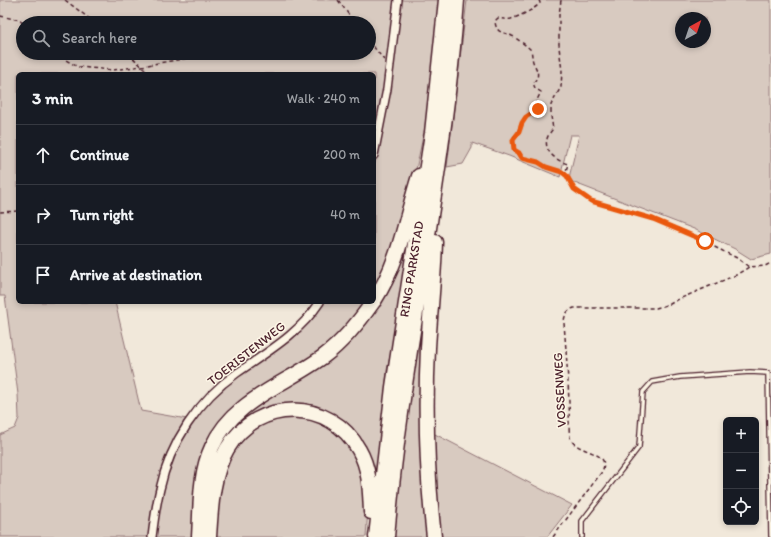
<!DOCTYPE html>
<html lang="en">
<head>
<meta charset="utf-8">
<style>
  :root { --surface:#171b24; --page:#20242c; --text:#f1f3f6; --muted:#9ea1a6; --line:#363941 }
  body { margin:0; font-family:Itim,sans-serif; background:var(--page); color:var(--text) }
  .controls { position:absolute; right:12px; bottom:12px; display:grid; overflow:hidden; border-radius:6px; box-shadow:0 2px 6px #0003 }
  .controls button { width:36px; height:36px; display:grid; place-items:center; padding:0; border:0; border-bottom:1px solid var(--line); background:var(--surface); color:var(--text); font:20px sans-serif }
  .compass { position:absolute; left:675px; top:12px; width:36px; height:36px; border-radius:50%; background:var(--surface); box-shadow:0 2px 6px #0003; rotate:40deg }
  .stop { position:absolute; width:12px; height:12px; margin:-9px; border:3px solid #ea580c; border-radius:50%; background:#fff }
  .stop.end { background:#ea580c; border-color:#fff; box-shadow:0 1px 4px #0008 }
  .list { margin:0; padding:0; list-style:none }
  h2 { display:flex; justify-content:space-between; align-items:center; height:52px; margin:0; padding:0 16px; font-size:17px }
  h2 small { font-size:13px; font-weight:400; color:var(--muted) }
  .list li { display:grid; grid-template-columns:26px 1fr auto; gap:12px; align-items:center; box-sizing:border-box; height:60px; padding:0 16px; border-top:1px solid var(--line) }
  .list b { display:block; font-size:15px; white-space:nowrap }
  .list em { font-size:13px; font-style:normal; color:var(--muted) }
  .icon { flex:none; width:22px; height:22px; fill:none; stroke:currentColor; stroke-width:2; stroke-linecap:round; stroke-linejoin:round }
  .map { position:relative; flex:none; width:771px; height:537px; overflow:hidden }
  .search { position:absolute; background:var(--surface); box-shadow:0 2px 6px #0003; left:16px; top:16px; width:360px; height:44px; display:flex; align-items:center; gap:10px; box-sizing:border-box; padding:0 14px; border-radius:22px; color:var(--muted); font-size:15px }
  .panel { position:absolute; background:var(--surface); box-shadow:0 2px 6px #0003; left:16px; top:72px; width:360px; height:232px; border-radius:6px }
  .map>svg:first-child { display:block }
</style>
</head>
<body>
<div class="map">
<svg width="771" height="537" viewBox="0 0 771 537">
  <rect width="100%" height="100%" fill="#f1e8da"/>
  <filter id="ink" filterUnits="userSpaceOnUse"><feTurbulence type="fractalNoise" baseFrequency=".025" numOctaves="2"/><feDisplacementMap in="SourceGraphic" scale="8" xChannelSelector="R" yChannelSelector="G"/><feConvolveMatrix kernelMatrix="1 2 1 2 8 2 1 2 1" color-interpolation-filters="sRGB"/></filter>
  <g filter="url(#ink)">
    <path fill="#d8cac0" stroke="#917476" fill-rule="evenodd" d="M 0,0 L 440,0 L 425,127 L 418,160 L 405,221 L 374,296 L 374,166 L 379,150 L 374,153 L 374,74 L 18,74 L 18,302 L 115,302 L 141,411 L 187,419 C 177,438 166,456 160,476 C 153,495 152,517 148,537 L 0,537 L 0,435 L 15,428 L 19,418 L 18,394 L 5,296 L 0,296 ZM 23,23 L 369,23 L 369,53 L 23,53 Z
      M 467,0 L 771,0 L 771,254 L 751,259 L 735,249 L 694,229 L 572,182 L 569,178 L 579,135 L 570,135 L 560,177 L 509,156 L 472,143 L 472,148 L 463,164 L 447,167 ZM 681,18 L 705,18 L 705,42 L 681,42 Z
      M 416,193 L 398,320 L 387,370 L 375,500 L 370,470 L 323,414 L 251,420 L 206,477 L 228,426 L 369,313 Z
      M 430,249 L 432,537 L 392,537 L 394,510 Z
      M 323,302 L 370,302 L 348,330 L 224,422 L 196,537 L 155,537 C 158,521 160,505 163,489 C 172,449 196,412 227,385 C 242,372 259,363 275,352 C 293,338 308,319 323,302 Z
      M 273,416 L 321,419 L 358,452 L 368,509 L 366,537 L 212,537 L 216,497 L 232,446 Z
      M 429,431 L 572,505 L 547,537 L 437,537 Z"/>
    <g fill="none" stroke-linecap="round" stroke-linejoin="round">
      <defs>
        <path id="lane" d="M 582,537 L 582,521 L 639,447 L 643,392 L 652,382 L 680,377 L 750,372 L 768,373 L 771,536"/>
        <path id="street" d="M 374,155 L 387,89 L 398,0
          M 152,537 C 154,521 156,505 160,489 C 170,443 198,400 237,373 C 267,352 299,334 320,302"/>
        <path id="highway" d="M 374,301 C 400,261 405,220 419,176
          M 199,537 C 201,507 199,474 212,447 C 233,400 285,385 324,356 C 344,341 359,322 373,302
          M 209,537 C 211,507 212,475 227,449 C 257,397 331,398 359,450 C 370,469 370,491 371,512
          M 376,537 L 393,387 L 432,133 L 446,0
          M 387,537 C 402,357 444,180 457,0
          M 434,537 C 427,475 425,411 428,348 C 430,313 434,277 435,242"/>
      </defs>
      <use href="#lane" stroke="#4a1f2b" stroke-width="6"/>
      <use href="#street" stroke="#4a1f2b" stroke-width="10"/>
      <use href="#highway" stroke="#4a1f2b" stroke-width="17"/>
      <path stroke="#4a1f2b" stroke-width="1.5" stroke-dasharray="4 3" stroke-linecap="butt" d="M 65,0 L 95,23
        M 338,0 L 355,23
        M 539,0 L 540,3 C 537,8 518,17 511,19 C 507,20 503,19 498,18 L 495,21 C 496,35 504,31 512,36 C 515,37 528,47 530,49 C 533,53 531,59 534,64 C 538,72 540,76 533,83 L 535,88 L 541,92 L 536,102 L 537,109 C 534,113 528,114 524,119 C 519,126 521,132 513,138 L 514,150 L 519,153 L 522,158 L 538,162 L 546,167 L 562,172 L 567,176 L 574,189 L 591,201 L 653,219 L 680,230 L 737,258 L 749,267
        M 561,0 L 559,15 L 559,47 L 562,71 L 561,87 L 551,105 L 551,116 L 553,129 C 538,145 551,159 568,164 L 565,174
        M 0,16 L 20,20 L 23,24
        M 369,41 L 384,60
        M 54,53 L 78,67 L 113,70 L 142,66 L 216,53
        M 128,53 L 150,74
        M 0,212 L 18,211
        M 553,537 L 601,473 C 615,450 574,454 570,437 C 568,426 570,414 569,403 C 568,376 566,350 564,323 C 564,316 567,310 574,308 L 656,308 L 670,304 L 679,299 L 736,275 L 749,267 L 765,266 L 771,263"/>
      <use href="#lane" stroke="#fcf5e5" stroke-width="3.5"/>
      <use href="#street" stroke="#fcf5e5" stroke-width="7"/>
      <use href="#highway" stroke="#fcf5e5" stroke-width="14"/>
    </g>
  </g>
  <g fill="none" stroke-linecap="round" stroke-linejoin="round" filter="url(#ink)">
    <path stroke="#ea580c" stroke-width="5" d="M 538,109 L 526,117 L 522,123 L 519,132 L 513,140 L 514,150 L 519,153 L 522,158 L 538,162 L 546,167 L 562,172 L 567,176 L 574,189 L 591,201 L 653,219 L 705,241"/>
  </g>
  <g text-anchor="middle" stroke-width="3" stroke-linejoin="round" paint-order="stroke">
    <g font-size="13" fill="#4a1f2b" stroke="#fcf5e5">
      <text transform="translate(411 269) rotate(-81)" y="5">RING PARKSTAD</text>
      <text transform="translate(246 353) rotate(-38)" y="5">TOERISTENWEG</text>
      <text transform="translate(559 390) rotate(-93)" y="5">VOSSENWEG</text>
    </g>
  </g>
</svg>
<div class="controls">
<button>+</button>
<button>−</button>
<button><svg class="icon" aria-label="locate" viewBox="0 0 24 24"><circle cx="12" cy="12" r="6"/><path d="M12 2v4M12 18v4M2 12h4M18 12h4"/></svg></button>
</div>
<svg class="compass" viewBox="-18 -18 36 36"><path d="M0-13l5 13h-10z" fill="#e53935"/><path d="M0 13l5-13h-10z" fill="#9ea1a6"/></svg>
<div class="stop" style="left:705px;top:241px"></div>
<div class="stop end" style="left:538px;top:109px"></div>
<div class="search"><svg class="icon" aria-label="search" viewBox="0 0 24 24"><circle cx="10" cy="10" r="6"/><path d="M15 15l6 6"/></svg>Search here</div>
<section class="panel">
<h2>3 min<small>Walk · 240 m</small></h2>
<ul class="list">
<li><svg class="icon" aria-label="ahead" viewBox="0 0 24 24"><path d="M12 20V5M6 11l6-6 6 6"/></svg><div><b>Continue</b></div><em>200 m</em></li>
<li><svg class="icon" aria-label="right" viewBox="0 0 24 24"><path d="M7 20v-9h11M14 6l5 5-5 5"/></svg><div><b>Turn right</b></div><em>40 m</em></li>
<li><svg class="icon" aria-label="arrive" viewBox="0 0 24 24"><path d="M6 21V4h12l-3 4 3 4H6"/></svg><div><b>Arrive at destination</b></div></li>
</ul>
</section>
</div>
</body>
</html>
